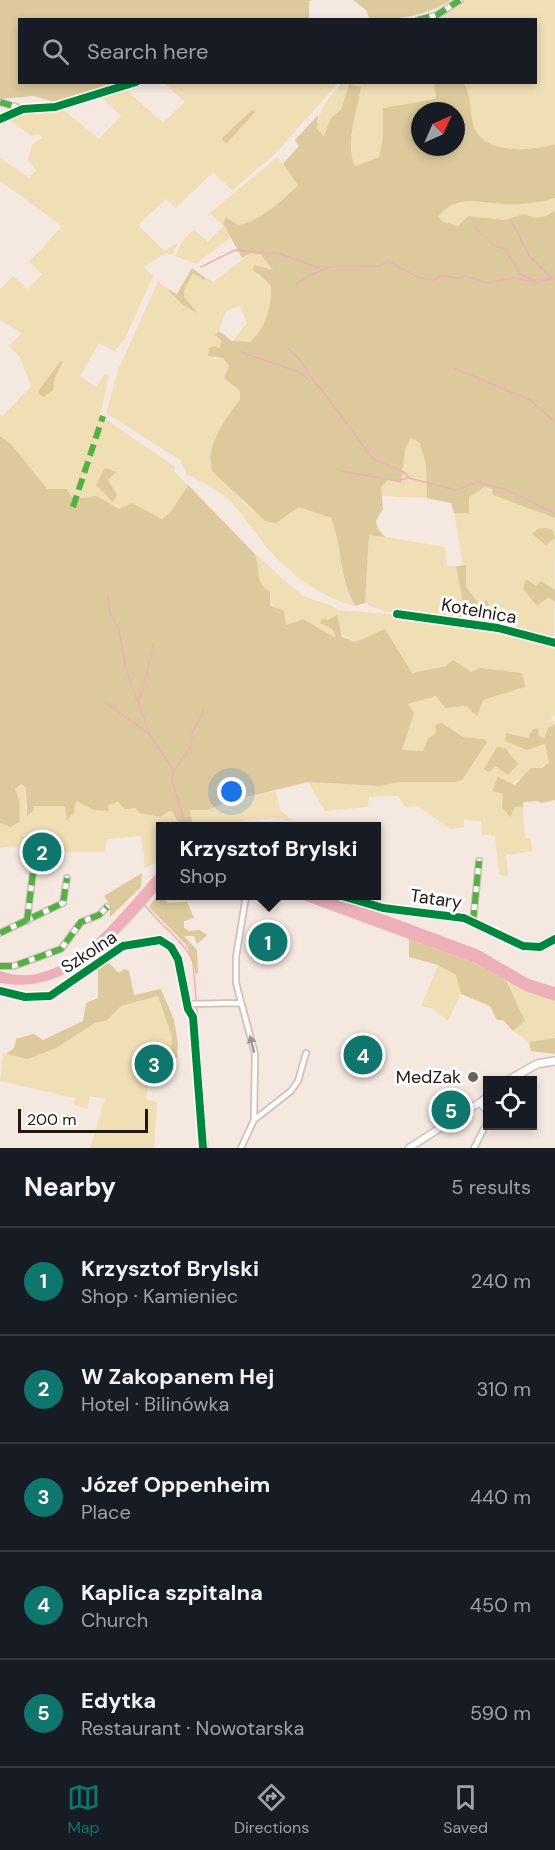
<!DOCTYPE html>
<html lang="en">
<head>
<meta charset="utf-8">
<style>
  :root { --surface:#171b24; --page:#242831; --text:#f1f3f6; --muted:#9ea1a6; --line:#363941; --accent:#0f766e }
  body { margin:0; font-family:"DM Sans",sans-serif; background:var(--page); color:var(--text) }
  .controls { position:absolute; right:18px; bottom:18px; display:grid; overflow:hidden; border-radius:0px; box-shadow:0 3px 9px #0003 }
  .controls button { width:54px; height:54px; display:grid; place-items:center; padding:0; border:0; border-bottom:2px solid var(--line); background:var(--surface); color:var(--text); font:30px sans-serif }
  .compass { position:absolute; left:411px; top:102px; width:54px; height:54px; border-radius:50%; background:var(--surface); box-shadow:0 3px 9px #0003; rotate:45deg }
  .scale { position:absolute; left:18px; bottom:15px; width:130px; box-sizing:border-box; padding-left:6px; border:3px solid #211814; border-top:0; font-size:16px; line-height:21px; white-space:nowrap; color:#211814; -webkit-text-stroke:4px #fff; paint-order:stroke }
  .you { position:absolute; left:232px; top:792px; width:21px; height:21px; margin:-15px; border:4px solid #fff; border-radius:50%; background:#1a73e8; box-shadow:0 0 0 9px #1a73e833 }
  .badge { display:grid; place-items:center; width:39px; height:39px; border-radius:50%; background:var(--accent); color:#fff; font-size:20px; font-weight:700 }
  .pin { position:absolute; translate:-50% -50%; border:3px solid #fff; box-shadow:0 2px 6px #0006 }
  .popup { position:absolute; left:156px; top:822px; width:225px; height:78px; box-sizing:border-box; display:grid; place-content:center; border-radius:0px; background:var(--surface); filter:drop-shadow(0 2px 4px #0005); font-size:20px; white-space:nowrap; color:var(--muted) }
  .popup b { font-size:22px; color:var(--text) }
  .popup::after { content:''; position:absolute; left:50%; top:100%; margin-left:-12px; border:12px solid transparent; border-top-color:var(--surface) }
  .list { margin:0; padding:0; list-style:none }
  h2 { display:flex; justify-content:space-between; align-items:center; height:78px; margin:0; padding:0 24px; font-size:26px }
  h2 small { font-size:20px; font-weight:400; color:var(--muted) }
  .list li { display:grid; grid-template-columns:39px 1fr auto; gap:18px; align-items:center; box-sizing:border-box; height:108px; padding:0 24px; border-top:2px solid var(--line) }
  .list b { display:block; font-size:22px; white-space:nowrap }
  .list p { margin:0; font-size:20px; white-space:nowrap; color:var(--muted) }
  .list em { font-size:20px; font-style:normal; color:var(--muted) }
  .icon { flex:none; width:33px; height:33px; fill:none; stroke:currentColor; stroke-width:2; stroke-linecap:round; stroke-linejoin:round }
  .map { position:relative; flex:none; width:555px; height:1148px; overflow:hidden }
  .search { position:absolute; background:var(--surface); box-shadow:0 3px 9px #0003; left:18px; right:18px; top:18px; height:66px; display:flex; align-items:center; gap:15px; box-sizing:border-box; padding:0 21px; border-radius:0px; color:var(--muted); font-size:22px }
  .sheet { height:618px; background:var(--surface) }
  nav { display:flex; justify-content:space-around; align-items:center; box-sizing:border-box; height:84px; border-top:2px solid var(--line); background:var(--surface); font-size:16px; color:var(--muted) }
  nav a { display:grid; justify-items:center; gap:3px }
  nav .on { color:var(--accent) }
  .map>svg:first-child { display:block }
</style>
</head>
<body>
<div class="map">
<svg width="555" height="1148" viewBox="0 0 555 1148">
  <rect width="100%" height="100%" fill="#f5e8e0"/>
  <path fill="#f0deb5" d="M 462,0 L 555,0 L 555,144 C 532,151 480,156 473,123 C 470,109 468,96 463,83 L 536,82 L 536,20 L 432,20 L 439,18 Z
    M 164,83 L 338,83 L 275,154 L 232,190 L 213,172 L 176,208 L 166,199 L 138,225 L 164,251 L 178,243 L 172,255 L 166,253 L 144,267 L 153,276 L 125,339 L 114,351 L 99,343 L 80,376 L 96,387 L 105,374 L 109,376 L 100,415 L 175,467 L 174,471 L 188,485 L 170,513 L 162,519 L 132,503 L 119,510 L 97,496 L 74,499 L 66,489 L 47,490 L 11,444 L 0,436 L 0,414 L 3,416 L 31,386 L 20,357 L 9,346 L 22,333 L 0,320 L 0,289 L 13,276 L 28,289 L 42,274 L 29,262 L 62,226 L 0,181 L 0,158 L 29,178 L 36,170 L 28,160 L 32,145 L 42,138 L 39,134 L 31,136 L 7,118 L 62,109 L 99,139 L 121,116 L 100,96 L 126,90 L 163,123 L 185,102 Z
    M 342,83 L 434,83 L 436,99 L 384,108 L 383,137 L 379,157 L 355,166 C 344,142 359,111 360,87 L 349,84 L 341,110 L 331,118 L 324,137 L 316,129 C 319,109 329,97 342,83 Z
    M 277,157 L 298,184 C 281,201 262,220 238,225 L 226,218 L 223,223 L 232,236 L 196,264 L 175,256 L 183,240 L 194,230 L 208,242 L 223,226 L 210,213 Z
    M 555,198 L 555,211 L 546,216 L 535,218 L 524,214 L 505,220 L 468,216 L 458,226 L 444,222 L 438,217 C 459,193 476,203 503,204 C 519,205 540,203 555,198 Z
    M 251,253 L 261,255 L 274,271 L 255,266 L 257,276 L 271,285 C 272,305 266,328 250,342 L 232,342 L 247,323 L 240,306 L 225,312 L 219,331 L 216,332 L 222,341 L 213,359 L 223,358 L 229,366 L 224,378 L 240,391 L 240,398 L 215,440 L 210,462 L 213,471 L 252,511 L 287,516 L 299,507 L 331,518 C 342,549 338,575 355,606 C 321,597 295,578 271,552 C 253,533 241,507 219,492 C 209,485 197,480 186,474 L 180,460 L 106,413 L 119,368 L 158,281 L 176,297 L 192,269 L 213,282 Z
    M 411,438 L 420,443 L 426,465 L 427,498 L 382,496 L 381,487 L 388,480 L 401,483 L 405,450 Z
    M 484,487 L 555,518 L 554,640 C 513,628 471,621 428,615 C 407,612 383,615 365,603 L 369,534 L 445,547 L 447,566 L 456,566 L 462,595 L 478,603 L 466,586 L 466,566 L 463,566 L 454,513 L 468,513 L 469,497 Z
    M 254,553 C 270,566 285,583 302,595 C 314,602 327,601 338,610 C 361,612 456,617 469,629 C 499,628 526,638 555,645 L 555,715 L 551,717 L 555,724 L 548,728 L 545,738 L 539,736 L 538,729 L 528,738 L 506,734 L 505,740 L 545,744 L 549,762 C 544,767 538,767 532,771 C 516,781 511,786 492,791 L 503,794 L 510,816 L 515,807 L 523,807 L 525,838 L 531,838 L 532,851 L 506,855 L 508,876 L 499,875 L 495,835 L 482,835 L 481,821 L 464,820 L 464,827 L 450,829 L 418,806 L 405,807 L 398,796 L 369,797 L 368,807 L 325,811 L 308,782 L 380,786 L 399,782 L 456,782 L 484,739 L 463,737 L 442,723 C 436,734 428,739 423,751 L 402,750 L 414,713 L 408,704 L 436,696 L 445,708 L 466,706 L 524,687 L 522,673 L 480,668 L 471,672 L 446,666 L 412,673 L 385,630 L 356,642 L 332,629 L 337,639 L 303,619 L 286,625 L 284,611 C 271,607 258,592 257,577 C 257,567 259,562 254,553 Z
    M 21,784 L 26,788 L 25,806 L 27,815 L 34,806 L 65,805 L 67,819 L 76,801 L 94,810 L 109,810 L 108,805 L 118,802 L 135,808 L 171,810 L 180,826 L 160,826 L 160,861 L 145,868 L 141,836 L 107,839 L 105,852 L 61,852 L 52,842 L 0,848 L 0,823 L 11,826 L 20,804 L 15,789 Z
    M 276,791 L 280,810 L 293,821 L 274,818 L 245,820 L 224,826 L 190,826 L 193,824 L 190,810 L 208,810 L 226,802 Z
    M 438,965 L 456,975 L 461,994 L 448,1021 L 431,1008 L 421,1006 Z
    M 506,980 L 525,991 L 555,1001 L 555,1038 L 529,1042 L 513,1031 L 525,1021 Z
    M 159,996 C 165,1016 177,1037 171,1059 L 151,1069 L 146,1099 L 157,1102 L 154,1148 L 90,1148 L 105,1099 L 90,1096 L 87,1109 L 74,1105 L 75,1098 L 0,1081 L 3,1053 L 27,1059 L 95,1023 L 106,1021 L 120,1006 Z"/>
  <path fill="#dcc99c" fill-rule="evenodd" d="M 0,0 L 313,0 L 309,1 L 309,19 L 20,20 L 20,82 L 129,83 L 54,102 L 34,96 L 0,99 Z
    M 353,0 L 451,0 C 428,15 397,20 370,20 L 366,10 Z
    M 434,83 L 464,83 C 471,96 470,109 473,123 C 480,156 532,151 555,144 L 555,198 C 540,203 519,205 503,204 C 477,203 458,193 438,217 L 444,222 L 458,226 L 468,216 L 505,220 L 524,214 L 535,218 L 546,216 L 555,211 L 555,518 L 493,495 L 492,489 L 484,487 L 469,497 L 469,513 L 454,513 L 451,503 L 427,498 L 426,465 L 420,443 L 411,438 L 405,450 L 401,483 L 388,480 L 381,487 L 383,509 L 376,521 L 378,529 L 385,537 L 369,535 L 365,603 L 355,606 C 338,574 343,550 331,518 L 299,507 L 276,523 L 265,521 L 212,471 C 205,445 226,419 240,399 L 240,391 L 224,378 L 229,366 L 223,358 L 208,356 L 209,348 L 214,346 L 219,348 L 222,341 L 215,335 L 219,331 L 232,341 L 250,342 C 266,328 272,305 271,285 L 253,270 L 254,265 L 273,270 L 261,255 L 251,253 L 242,258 L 223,223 L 226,217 L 238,225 C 262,220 281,201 298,185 L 283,164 L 299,146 L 295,140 L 318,115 L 317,129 L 324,136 L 331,118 L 341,110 L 349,84 L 361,87 C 358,110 344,144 355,166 L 379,157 L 383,137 L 383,108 L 436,99 ZM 420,111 L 456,111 L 456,147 L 420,147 Z
    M 252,110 L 255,112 L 226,144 L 222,138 Z
    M 192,268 L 205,278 L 204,280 L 193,273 L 184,290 L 184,297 L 198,313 L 184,306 L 166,288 L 177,294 Z
    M 63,361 L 55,377 L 53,390 L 44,397 L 39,394 L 39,390 L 60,362 Z
    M 0,436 L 11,444 L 47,489 L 66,489 L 74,499 L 97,496 L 119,509 L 132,503 L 162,519 L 170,513 L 188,485 L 254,553 C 262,568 253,582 270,592 L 270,605 L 284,611 L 286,625 L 303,619 L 336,638 L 332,629 L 320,623 L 322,619 L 328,620 L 337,615 L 342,637 L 356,642 L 385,629 L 412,673 L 446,666 L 453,660 L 471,672 L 480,668 L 522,673 L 525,687 L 483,700 L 477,716 L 466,706 L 445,708 L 436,696 L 408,704 L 414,713 L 402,750 L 423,751 L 428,739 L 436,733 L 435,725 L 442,723 L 463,737 L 484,739 L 487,742 L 462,780 L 456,782 L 399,782 L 380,786 L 308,782 L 226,802 L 208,810 L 190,810 L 193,825 L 180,826 L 171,810 L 160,817 L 140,813 L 135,808 L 125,809 L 118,802 L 108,805 L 109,811 L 94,810 L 76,801 L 74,812 L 67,820 L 65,806 L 34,806 L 34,810 L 27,816 L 26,788 L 21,784 L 15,789 L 20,803 L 19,822 L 11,827 L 0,823 Z
    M 105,468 L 116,472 L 108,480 L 117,495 L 113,502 L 96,485 Z
    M 539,528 L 552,529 L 555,538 L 546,545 L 532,534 Z
    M 466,565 L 466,586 L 478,603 L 487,600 L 489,608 L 466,619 L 456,566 Z
    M 526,579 L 536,586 L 541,581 L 555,590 L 555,602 L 548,597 L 537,606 L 523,589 Z
    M 555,724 L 555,800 L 541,803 L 539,801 L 523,802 L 523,807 L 515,807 L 510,817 L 502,807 L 503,794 L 492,791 L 498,777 L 515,785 L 531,768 L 542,768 L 549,762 L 545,744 L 527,750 L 505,741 L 506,733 L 528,738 L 532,730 L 538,728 L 539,736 L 544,738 L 548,728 Z
    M 497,747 L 505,748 L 518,764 L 508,775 L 496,766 L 489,772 L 484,769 Z
    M 142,873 L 141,887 L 110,917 L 110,905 L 104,896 Z
    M 158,894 L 168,903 L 187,902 L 194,918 L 184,921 L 184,928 L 189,931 L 200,930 L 207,935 L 197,944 L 194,936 L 184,936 L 197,950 L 198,973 L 196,974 L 187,946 L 149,907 Z
    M 409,939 L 477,964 L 506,980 L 525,1021 L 513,1031 L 503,1020 L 497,1020 L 490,1006 L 461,994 L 456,975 L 438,965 L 409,957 Z
    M 105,959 L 119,973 L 124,969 L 129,971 L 134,995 L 161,989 L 174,1020 L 178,1044 L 177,1058 L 171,1059 L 172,1036 L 158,996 L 121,1006 L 106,1021 L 95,1023 L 56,1048 L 27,1059 L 6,1054 L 14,1048 L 16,1039 L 34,1034 L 43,1040 L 83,1021 L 86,1003 L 98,998 L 98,972 L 95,967 Z
    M 555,1038 L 555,1054 L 531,1051 L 529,1042 Z"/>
  <path fill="#edb0b9" d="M 160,870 L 160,888 C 118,935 71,996 0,983 L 0,971 C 66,995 121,910 160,870 Z
    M 292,896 L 334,896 L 351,902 L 479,950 L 529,979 L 555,987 L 555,1001 L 525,991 L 477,964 Z"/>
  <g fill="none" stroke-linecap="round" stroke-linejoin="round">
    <path stroke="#edb0b9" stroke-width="1.5" d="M 511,220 L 529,256 L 552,278
      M 474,227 L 495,246 L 505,249 L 521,275 L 534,280 L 549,278
      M 201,267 L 235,250 L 281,254 L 316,267 L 378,266 L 389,262 L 420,278 L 434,280 L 442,276 L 458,278 L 466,276 L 487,283 L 514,278 L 538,282 L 555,279
      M 297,284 L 308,276 L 330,267
      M 288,349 C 305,360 307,377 321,389 L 373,459 L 405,473 L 409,478 L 456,490 L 477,482 L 507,490 L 555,513
      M 241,352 L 299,372 L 309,380
      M 454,368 L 530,400 L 555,422
      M 341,471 L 398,481 L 407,478
      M 108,597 L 110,613 L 119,629 L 126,670 L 149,732
      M 105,702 L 149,734 L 174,771 L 172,781 L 186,826
      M 138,702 C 147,683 148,663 154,643
      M 174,771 L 191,746 L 192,733 L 203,711
      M 144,904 C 158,924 184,940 193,962 L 208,1148"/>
    <defs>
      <path id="street" d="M 418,20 L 437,15 L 460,0
        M 0,102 L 23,109
        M 0,119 L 23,109 L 55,107 L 136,82
        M 397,614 L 498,628 L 555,643
        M 246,896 L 236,957 L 236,983 L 255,1054 L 254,1120
        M 342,896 L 383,908 L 464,918 L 523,946 L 540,947 L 555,939
        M 27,921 L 34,864
        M 473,922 L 479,861
        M 0,933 L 63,903 L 67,878
        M 0,966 L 14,966 L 61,949 L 81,922 L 99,915 L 107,907
        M 0,991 L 25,997 L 50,996 L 123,946 L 160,940 L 171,947 L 178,959 L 188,1009 L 193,1017 L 203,1148
        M 188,1004 L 240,1003
        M 241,1148 L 254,1120 L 291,1091 L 298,1081 L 306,1053
        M 474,1148 L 488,1121"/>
      <path id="secondary" d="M 409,1148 L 482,1101"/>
      <path id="primary" d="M 509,1080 L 537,1064 L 555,1061
        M 488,1096 L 481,1103 L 488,1111"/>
    </defs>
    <use href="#street" stroke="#cdc3bc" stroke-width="8"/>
    <use href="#secondary" stroke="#cdc3bc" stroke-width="9"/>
    <use href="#primary" stroke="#cdc3bc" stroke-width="10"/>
    <use href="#street" stroke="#fefcfa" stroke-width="4.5"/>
    <use href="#secondary" stroke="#fefcfa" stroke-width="6"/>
    <use href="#primary" stroke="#fefcfa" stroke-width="7"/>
    <path stroke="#55b144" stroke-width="6" stroke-dasharray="12 6" stroke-linecap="butt" d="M 418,20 L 437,15 L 460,0
      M 0,102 L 23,109
      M 73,507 L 103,416
      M 27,921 L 34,864
      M 473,922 L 479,861
      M 0,933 L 63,903 L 67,878
      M 0,966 L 14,966 L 61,949 L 81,922 L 99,915 L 107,907"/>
    <defs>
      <path id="cycleway" d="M 0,119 L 23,109 L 55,107 L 136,82
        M 397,614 L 498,628 L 555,643
        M 342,896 L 383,908 L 464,918 L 523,946 L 540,947 L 555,939
        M 0,991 L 25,997 L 50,996 L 123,946 L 160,940 L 171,947 L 178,959 L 188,1009 L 193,1017 L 203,1148"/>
    </defs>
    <use href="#cycleway" stroke="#fff" stroke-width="11"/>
    <use href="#cycleway" stroke="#00873e" stroke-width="8"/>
  </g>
  <defs><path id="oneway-solid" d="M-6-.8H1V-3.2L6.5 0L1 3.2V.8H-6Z" transform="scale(1.5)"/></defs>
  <use fill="#9b9592" href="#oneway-solid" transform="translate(252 1044) rotate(-104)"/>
  <circle fill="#6b615b" stroke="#fff" stroke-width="2" cx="473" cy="1077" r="6"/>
  <g text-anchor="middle" stroke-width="6" stroke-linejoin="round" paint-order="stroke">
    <g font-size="18" fill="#211814" stroke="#fff">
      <text transform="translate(479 611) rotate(10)" y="6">Kotelnica</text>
      <text transform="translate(436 899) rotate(8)" y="6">Tatary</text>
      <text transform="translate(89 952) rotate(-33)" y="6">Szkolna</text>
    </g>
    <g font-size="18" fill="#211814" stroke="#fff" text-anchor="end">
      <text x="461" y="1083">MedZak</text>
    </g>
  </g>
</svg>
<div class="controls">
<button><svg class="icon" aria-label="locate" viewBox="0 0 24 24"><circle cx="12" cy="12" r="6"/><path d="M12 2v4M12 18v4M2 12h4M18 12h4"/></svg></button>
</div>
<svg class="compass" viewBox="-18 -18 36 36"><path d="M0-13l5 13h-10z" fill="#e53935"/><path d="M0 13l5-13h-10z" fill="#9ea1a6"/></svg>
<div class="scale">200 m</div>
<div class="you"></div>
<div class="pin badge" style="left:268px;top:942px">1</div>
<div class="popup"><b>Krzysztof Brylski</b>Shop</div>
<div class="pin badge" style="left:42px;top:852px">2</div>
<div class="pin badge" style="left:154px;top:1064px">3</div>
<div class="pin badge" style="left:363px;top:1055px">4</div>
<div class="pin badge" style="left:451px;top:1110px">5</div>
<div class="search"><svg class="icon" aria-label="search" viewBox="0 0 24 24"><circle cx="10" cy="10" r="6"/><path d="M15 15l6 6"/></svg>Search here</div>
</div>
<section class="sheet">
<h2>Nearby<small>5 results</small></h2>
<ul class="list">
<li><span class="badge">1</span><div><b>Krzysztof Brylski</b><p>Shop · Kamieniec</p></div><em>240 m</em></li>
<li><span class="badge">2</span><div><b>W Zakopanem Hej</b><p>Hotel · Bilinówka</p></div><em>310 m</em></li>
<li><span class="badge">3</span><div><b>Józef Oppenheim</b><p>Place</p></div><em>440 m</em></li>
<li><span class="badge">4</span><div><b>Kaplica szpitalna</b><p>Church</p></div><em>450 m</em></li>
<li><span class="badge">5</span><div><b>Edytka</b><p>Restaurant · Nowotarska</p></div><em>590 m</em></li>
</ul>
</section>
<nav>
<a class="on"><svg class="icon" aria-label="map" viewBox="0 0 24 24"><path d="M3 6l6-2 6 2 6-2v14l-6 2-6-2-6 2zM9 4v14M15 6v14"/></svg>Map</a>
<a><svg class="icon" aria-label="directions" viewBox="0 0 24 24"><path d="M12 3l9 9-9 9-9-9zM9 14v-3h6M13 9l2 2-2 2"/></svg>Directions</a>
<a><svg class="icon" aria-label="saved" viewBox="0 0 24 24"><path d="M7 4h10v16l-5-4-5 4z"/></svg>Saved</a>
</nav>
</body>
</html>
